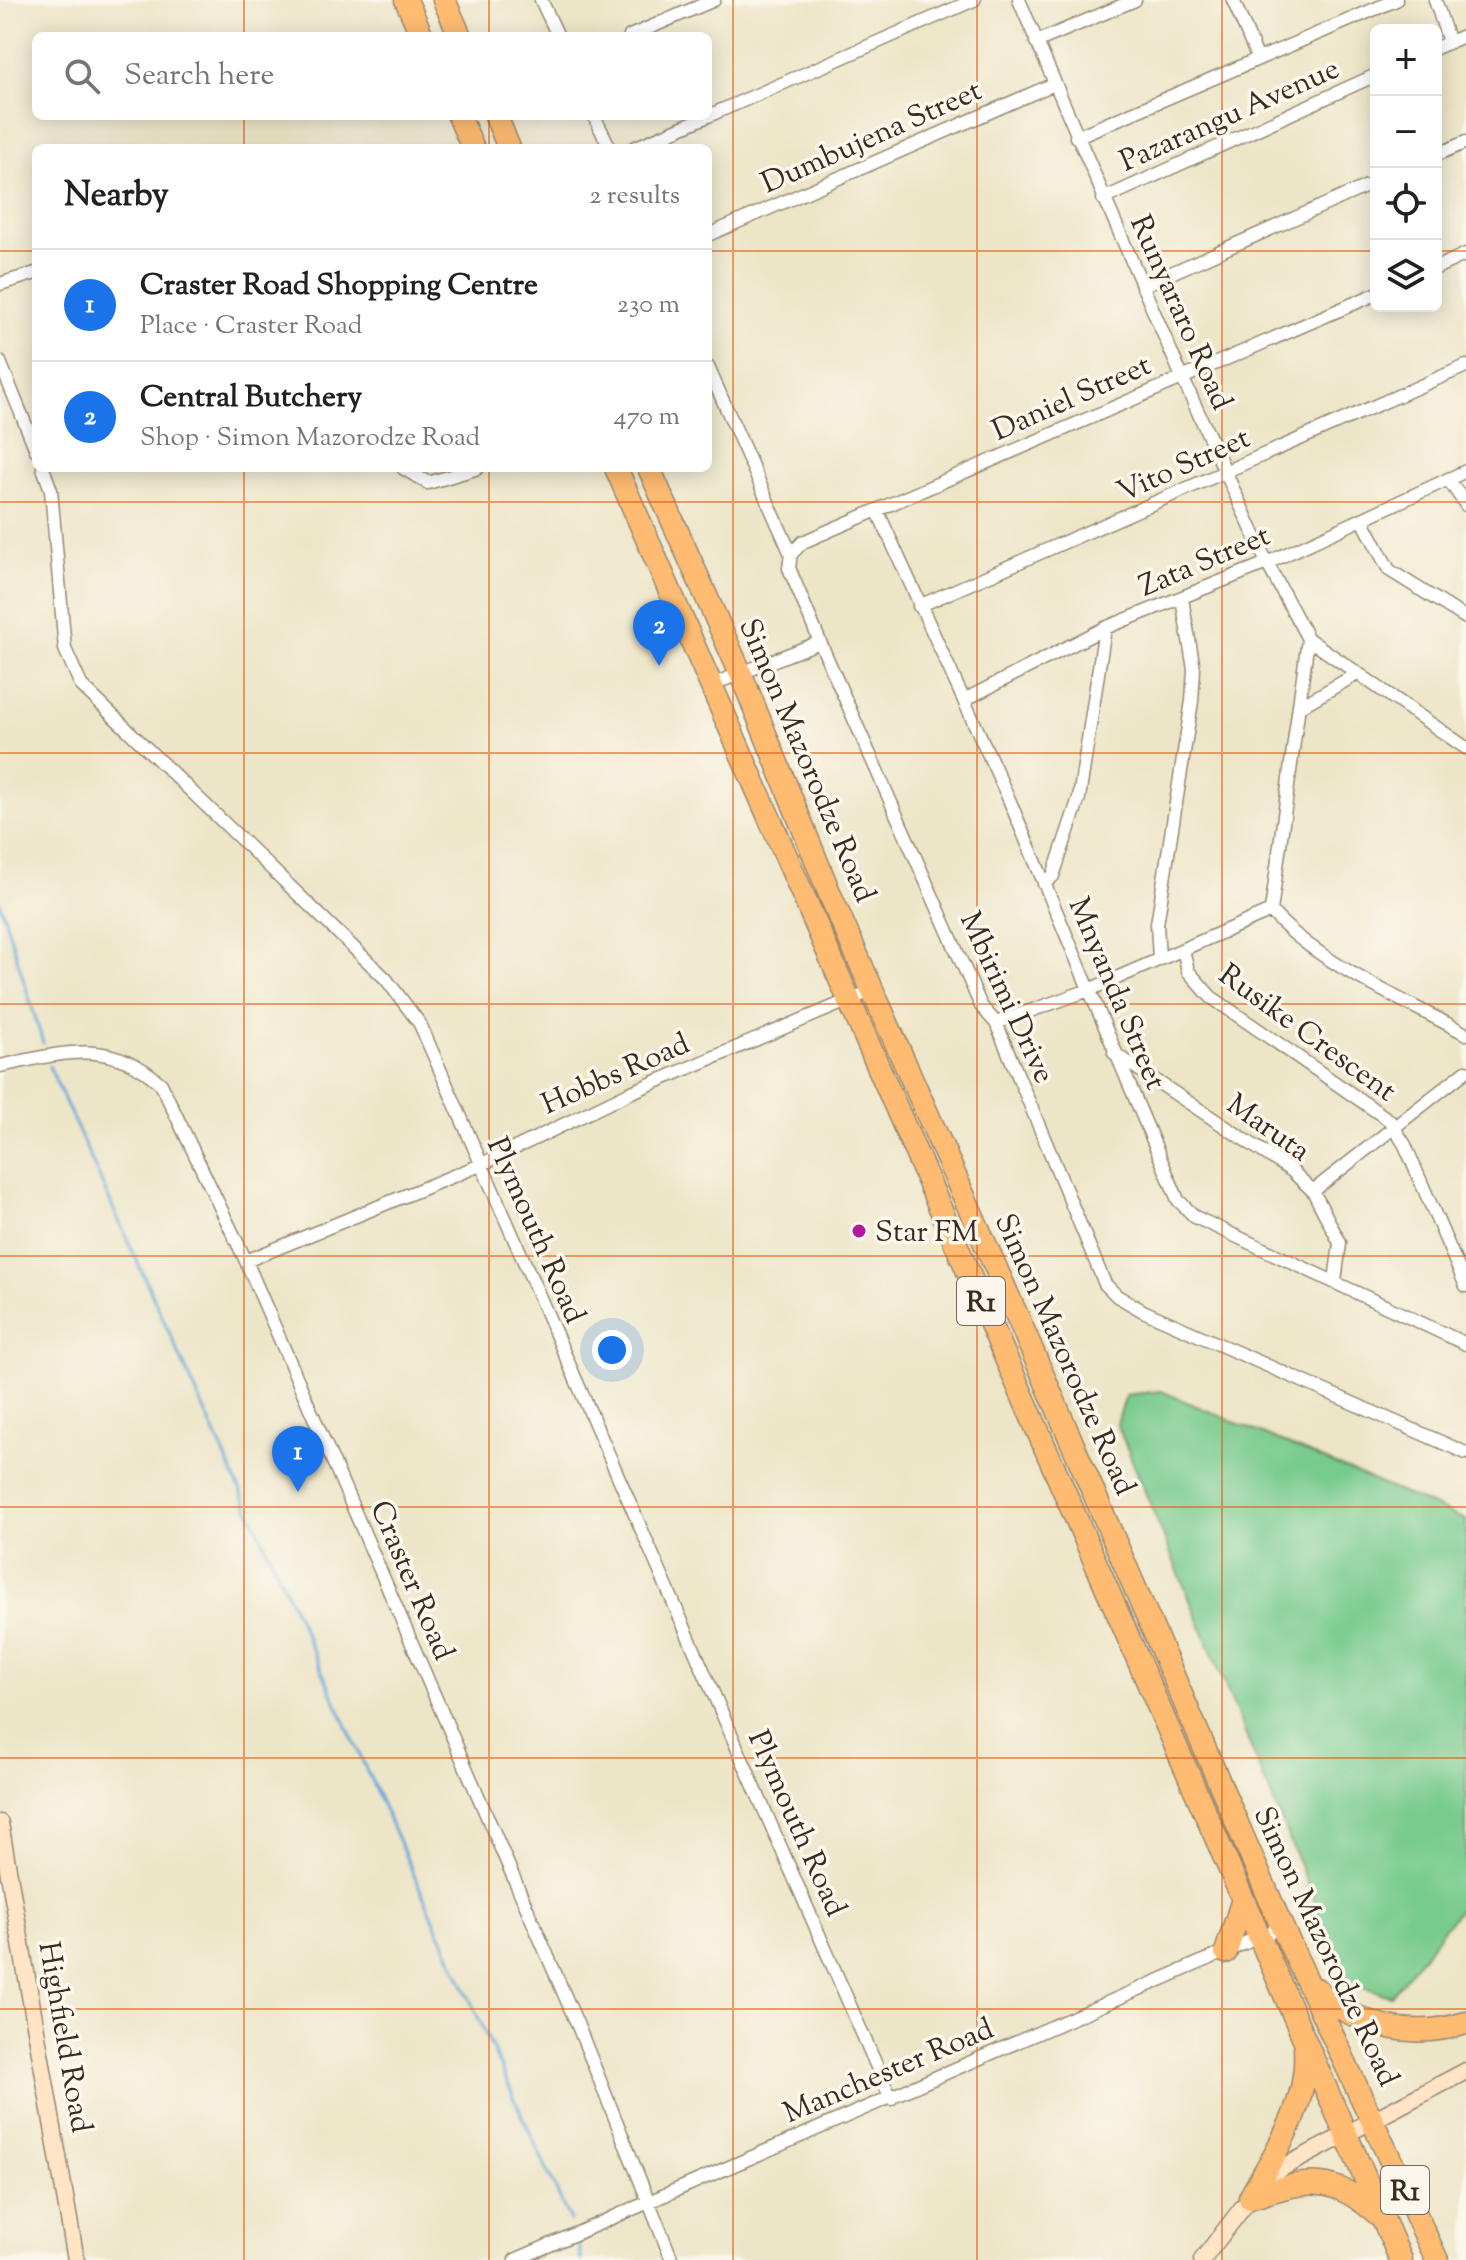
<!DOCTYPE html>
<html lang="en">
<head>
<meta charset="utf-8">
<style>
  :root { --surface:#fff; --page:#f2f2f2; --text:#202124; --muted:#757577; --line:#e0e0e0; --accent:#1a73e8 }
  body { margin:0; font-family:"Sorts Mill Goudy",serif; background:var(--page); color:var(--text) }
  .controls { position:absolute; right:24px; top:24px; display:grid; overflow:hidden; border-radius:12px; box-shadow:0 4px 20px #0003 }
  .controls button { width:72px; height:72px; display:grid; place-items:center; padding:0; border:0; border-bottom:2px solid var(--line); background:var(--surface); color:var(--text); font:40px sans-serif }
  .you { position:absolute; left:612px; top:1350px; width:28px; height:28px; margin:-20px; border:6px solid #fff; border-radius:50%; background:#1a73e8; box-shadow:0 0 0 12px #1a73e833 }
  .badge { display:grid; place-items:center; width:52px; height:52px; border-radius:50%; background:var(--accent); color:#fff; font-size:26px; font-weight:700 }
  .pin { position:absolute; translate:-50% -66px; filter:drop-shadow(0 2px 4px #0008) }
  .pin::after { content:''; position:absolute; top:42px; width:28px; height:24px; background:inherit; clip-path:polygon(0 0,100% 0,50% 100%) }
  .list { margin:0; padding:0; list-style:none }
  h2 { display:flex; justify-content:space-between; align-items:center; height:104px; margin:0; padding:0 32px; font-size:34px }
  h2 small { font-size:26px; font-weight:400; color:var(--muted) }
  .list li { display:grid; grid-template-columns:52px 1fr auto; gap:24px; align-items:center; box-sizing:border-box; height:112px; padding:0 32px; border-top:2px solid var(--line) }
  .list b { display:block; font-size:30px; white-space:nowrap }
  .list p { margin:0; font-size:26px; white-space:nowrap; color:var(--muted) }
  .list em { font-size:26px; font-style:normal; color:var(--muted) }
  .icon { flex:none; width:44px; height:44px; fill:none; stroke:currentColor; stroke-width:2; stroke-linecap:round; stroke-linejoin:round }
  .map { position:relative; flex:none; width:1466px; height:2260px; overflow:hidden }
  .search { position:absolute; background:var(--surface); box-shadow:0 4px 20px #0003; left:32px; top:32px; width:680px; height:88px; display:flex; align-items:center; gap:20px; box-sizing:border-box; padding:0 28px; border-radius:12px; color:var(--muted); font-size:30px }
  .panel { position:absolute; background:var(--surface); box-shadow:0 4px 20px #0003; left:32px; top:144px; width:680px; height:328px; border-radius:12px }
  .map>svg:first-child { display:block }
</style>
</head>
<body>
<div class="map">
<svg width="1466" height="2260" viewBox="0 0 1466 2260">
  <rect width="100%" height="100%" fill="#fbf7ec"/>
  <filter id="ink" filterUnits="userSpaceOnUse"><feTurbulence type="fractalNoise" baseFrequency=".0125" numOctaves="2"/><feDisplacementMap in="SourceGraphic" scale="16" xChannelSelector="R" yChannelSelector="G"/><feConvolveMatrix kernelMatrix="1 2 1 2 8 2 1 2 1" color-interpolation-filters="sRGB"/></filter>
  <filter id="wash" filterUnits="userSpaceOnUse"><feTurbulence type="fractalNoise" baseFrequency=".006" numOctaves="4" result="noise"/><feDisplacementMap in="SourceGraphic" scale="32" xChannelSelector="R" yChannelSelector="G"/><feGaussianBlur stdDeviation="1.8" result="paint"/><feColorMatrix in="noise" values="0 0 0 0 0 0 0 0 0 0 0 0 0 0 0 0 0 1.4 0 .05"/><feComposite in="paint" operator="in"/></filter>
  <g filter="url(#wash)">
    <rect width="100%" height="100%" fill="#ede5c7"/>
    <path fill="#78cb8e" stroke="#5a7a56" stroke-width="2" d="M 1161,1391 L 1466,1520 L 1466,1901 L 1391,1996 L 1349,1984 L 1117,1424 L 1126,1395 Z"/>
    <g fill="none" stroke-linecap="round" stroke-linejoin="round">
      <path stroke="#64a6d8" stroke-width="3" d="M 0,903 L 43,1043
        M 49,1066 L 570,2221
        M 579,2244 L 581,2260"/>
    </g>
  </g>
  <g filter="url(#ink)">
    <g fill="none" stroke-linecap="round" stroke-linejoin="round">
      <defs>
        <path id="street" d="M 541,0 L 558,36
          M 1019,0 L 1182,377 L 1267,563 L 1308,639
          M 1233,0 L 1258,59
          M 1435,0 L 1449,42
          M 630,36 L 714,0
          M 1036,42 L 1135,0
          M 1436,48 L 1466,35
          M 594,116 L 610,148
          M 708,116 L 974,0
          M 1076,137 L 1396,0
          M 634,148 L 708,116
          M 1436,155 L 1466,142
          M 1103,199 L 1376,75
          M 708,235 L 1054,84
          M 1436,268 L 1466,254
          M 0,284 L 36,273
          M 1142,286 L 1376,182
          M 0,362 L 36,450
          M 708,367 L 791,554 L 789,568 L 820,642 L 981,1006 L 996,1023 L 1105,1284 L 1117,1296 L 1143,1311 L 1466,1453
          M 43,468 L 51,490 L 65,649 L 81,685 L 386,979 L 420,1024 L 891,2099
          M 403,468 L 428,483 L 478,468
          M 1448,479 L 1466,505
          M 877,510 L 1008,797 L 1178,1200 L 1195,1217 L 1466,1344
          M 1362,519 L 1389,570 L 1466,618
          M 791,554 L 803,542 L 1376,294
          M 919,606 L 1466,366
          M 711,685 L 820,642
          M 964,700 L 1105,628 L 1267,563 L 1466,471
          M 1301,706 L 1357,674
          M 1466,748 L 1308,639 L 1271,911 C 1317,964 1405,1000 1466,1034
          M 1044,884 L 1053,876 L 1079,798 L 1105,628
          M 1183,949 L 1188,971 L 1211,997 L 1389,1120 L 1405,1145 L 1466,1286
          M 1159,959 L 1157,924 L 1192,701 L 1194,669 L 1182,599
          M 996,1023 L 1089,990 L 1271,911
          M 1114,1053 L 1292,1171 L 1313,1191 L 1340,1243 L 1335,1281
          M 0,1066 C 63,1053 110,1037 161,1084 L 246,1261 L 578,2026 L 672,2260
          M 1313,1191 L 1466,1071
          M 246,1261 L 480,1165 L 627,1094 L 873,990
          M 515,2260 L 1282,1927"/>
        <path id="secondary" d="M 0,1823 L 76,2260
          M 1202,2260 L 1250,2198 L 1280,2169 L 1466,2071"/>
        <path id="highway" d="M 406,0 L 422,36
          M 444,0 L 460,36
          M 459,116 L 473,148
          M 496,116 L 509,148
          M 616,468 L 1401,2260
          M 649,468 L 740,672 L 831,897 L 1018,1318 L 1282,1927 L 1437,2260
          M 1226,1952 L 1243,1899
          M 1316,1989 C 1358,2027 1411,2040 1466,2023
          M 1250,2198 C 1276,2150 1309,2105 1305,2049
          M 1250,2198 C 1307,2179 1332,2173 1380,2216"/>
      </defs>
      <use href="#street" stroke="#948872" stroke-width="15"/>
      <use href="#secondary" stroke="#948872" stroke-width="19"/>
      <use href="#highway" stroke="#948872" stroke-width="25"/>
      <use href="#street" stroke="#fff" stroke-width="12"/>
      <use href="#secondary" stroke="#ffe4c6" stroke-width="16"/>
      <use href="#highway" stroke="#febb71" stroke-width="22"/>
    </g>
  </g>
  <path fill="none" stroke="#df570d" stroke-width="2" stroke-opacity="0.55" d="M 244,0 L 244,36M 489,0 L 489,36M 733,0 L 733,2260M 977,0 L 977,2260M 1222,0 L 1222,2260M 244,116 L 244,148M 489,116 L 489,148M 0,251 L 36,251M 708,251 L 1376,251M 1436,251 L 1466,251M 244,468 L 244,2260M 489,468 L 489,2260M 0,502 L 1466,502M 0,753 L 1466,753M 0,1004 L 1466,1004M 0,1256 L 1466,1256M 0,1507 L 1466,1507M 0,1758 L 1466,1758M 0,2009 L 1466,2009"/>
  <circle fill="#b5179e" stroke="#fbf7ec" stroke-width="3" cx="859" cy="1231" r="8"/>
  <g text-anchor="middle" stroke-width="7" stroke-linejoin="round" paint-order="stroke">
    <g fill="#fbf7ec" stroke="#75685c" stroke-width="2">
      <rect x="957" y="1277" width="48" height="48" rx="6"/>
      <rect x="1381" y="2166" width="48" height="48" rx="6"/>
    </g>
    <g font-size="28" font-weight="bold" fill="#3b2a1e">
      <text x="981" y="1311">R1</text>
      <text x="1405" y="2200">R1</text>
    </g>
    <g font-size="30" fill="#3b2a1e" stroke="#fbf7ec">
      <text transform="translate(1229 114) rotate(-24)" y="10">Pazarangu Avenue</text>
      <text transform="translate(871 136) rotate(-24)" y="10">Dumbujena Street</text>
      <text transform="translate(1182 312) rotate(66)" y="10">Runyararo Road</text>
      <text transform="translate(1071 397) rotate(-24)" y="10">Daniel Street</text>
      <text transform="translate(1183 464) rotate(-24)" y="10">Vito Street</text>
      <text transform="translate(1204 560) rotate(-23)" y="10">Zata Street</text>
      <text transform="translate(808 760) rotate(67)" y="10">Simon Mazorodze Road</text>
      <text transform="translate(1118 993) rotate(67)" y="10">Mnyanda Street</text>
      <text transform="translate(1008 997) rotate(65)" y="10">Mbirimi Drive</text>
      <text transform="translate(1308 1032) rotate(36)" y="10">Rusike Crescent</text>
      <text transform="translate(615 1073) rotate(-24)" y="10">Hobbs Road</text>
      <text transform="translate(1269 1127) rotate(35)" y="10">Maruta</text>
      <text transform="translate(537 1230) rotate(66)" y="10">Plymouth Road</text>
      <text transform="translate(1066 1354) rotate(66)" y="10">Simon Mazorodze Road</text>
      <text transform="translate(413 1580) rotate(67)" y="10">Craster Road</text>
      <text transform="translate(798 1823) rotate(66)" y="10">Plymouth Road</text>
      <text transform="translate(1327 1946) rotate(65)" y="10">Simon Mazorodze Road</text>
      <text transform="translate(66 2037) rotate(80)" y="10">Highfield Road</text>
      <text transform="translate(888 2070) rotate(-23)" y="10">Manchester Road</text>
    </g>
    <g font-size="30" fill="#3b2a1e" stroke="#fbf7ec" text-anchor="start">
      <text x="875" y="1241">Star FM</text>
    </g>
  </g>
</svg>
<div class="controls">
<button>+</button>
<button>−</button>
<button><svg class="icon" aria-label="locate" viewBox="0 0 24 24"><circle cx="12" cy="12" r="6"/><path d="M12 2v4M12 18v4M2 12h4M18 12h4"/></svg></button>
<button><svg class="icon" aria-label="layers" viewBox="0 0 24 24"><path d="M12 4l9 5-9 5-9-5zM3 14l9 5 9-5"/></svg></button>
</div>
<div class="you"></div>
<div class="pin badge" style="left:298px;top:1492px">1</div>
<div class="pin badge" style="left:659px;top:666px">2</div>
<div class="search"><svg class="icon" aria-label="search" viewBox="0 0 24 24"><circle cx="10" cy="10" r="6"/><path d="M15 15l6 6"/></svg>Search here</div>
<section class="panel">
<h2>Nearby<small>2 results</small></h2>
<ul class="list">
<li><span class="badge">1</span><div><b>Craster Road Shopping Centre</b><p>Place · Craster Road</p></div><em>230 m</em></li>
<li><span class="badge">2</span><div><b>Central Butchery</b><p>Shop · Simon Mazorodze Road</p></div><em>470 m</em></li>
</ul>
</section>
</div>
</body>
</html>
